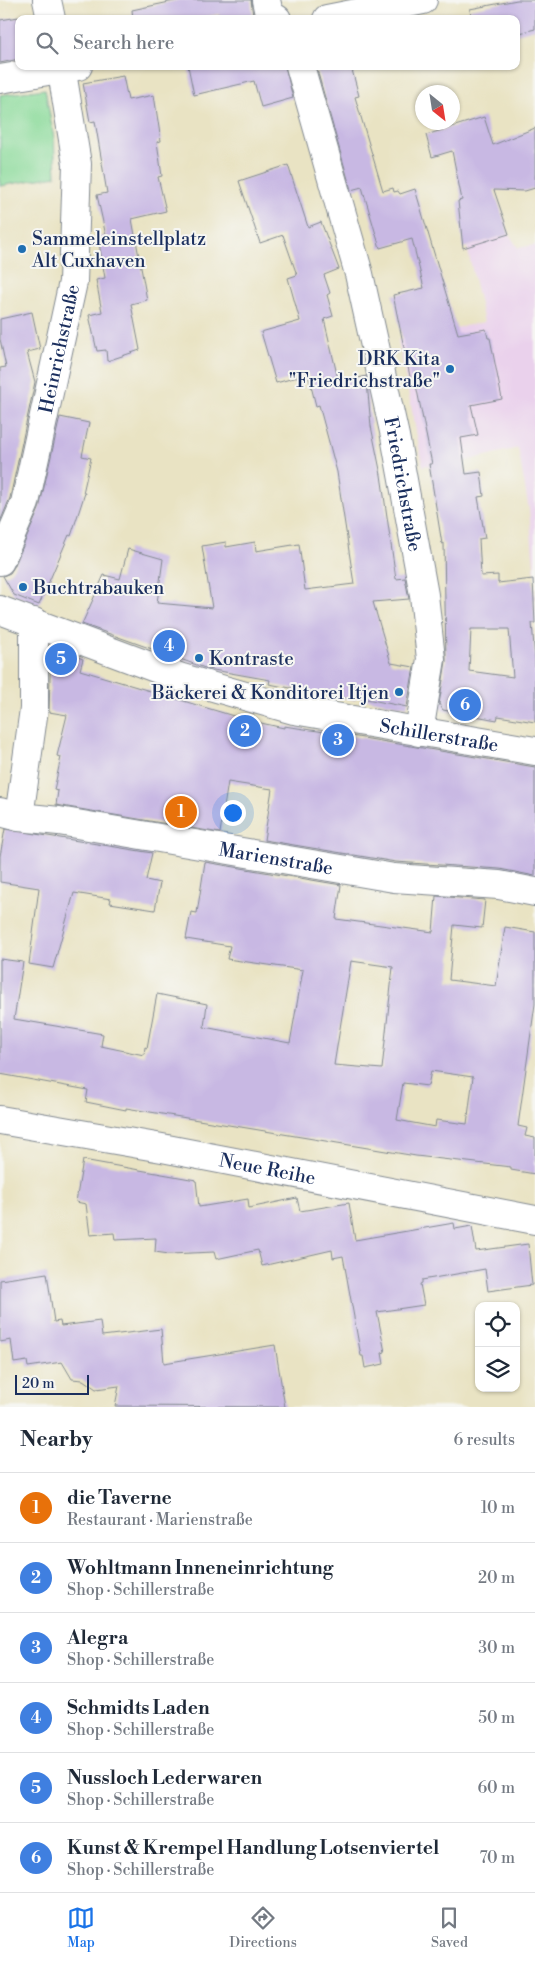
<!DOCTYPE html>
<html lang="en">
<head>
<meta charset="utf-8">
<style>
  :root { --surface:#fff; --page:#f6f6f7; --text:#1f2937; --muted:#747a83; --line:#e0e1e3; --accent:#1a73e8 }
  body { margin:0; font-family:"Libre Bodoni",serif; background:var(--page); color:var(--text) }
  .controls { position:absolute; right:15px; bottom:15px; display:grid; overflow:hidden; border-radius:10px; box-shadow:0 1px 4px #0004 }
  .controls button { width:45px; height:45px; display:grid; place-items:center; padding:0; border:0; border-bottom:1px solid var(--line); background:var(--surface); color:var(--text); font:25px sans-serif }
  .compass { position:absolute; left:415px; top:85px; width:45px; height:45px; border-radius:50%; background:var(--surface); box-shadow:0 1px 4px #0004; rotate:150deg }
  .scale { position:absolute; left:15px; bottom:12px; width:74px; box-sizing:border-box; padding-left:5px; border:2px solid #1b2f5e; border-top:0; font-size:14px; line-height:18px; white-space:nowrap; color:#1b2f5e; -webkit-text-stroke:4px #f6f6f2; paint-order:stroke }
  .you { position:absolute; left:232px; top:812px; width:18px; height:18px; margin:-12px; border:4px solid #fff; border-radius:50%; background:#1a73e8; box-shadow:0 0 0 8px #1a73e833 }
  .badge { display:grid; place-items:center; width:32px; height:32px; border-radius:50%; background:var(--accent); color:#fff; font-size:16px; font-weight:700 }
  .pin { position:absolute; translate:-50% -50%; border:2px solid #fff; box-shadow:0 1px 5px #0006 }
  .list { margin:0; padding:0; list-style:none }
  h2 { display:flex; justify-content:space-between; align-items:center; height:65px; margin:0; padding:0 20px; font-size:21px }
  h2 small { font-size:16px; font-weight:400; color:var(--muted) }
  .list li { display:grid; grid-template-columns:32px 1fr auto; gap:15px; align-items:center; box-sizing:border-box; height:70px; padding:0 20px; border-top:1px solid var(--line) }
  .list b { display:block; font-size:19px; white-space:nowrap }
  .list p { margin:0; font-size:16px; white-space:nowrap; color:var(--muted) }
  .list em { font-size:16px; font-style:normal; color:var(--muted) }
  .icon { flex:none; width:28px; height:28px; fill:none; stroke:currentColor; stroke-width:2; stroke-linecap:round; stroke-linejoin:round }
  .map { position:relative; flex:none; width:535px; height:1407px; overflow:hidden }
  .search { position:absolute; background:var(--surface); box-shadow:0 1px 4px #0004; left:15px; right:15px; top:15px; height:55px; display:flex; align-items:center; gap:12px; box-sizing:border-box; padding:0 18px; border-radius:10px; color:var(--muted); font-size:19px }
  .sheet { height:485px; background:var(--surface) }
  nav { display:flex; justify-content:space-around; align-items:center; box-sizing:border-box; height:70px; border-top:1px solid var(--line); background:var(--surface); font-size:14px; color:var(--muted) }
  nav a { display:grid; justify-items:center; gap:2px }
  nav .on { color:var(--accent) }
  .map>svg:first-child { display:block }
</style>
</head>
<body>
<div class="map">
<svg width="535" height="1407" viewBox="0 0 535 1407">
  <rect width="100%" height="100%" fill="#f6f6f2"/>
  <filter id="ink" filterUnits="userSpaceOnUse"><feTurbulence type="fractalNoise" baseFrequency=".02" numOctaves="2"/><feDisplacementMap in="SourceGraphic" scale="10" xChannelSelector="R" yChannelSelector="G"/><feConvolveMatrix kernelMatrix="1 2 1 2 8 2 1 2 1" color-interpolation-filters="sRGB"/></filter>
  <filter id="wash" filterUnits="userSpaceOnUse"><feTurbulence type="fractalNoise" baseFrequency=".0096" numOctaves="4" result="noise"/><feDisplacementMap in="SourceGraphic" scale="20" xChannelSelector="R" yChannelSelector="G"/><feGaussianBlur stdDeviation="1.12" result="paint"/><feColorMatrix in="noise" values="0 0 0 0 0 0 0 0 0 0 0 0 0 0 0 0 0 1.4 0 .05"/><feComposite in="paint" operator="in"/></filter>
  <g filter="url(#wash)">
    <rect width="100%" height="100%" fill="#e9e3c3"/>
    <path fill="#ead1ec" d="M 509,234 L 518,248 L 535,245 L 535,577 L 529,510 L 518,448 L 465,461 L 423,466 L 398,340 L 484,322 L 467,247 Z"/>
    <path fill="#8ada9a" stroke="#52847c" d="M 45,89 L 54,138 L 56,176 L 0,186 L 0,95 Z"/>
    <g id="blocks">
      <path fill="#c8b8e3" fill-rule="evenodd" d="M 179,0 L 251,0 L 253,16 L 235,19 L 220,19 L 219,14 L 195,19 L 133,19 L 132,10 Z
        M 517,0 L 535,0 L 535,29 L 516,34 L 516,19 L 471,19 L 470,9 Z
        M 19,17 L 19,59 L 0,63 L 0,20 Z
        M 188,66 L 285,66 L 293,98 L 261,107 L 254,81 L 194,95 Z
        M 316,66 L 351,66 L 359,96 L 355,97 L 383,191 L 393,188 L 394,192 L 398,191 L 400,194 L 415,189 L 458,334 L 486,329 L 488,338 L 490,338 L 502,399 L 471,405 L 478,435 L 461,438 L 466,474 L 481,472 L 484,496 L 478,497 L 485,538 L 479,539 L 481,576 L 498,575 L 498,583 L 533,579 L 535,623 L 532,623 L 535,659 L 535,722 L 498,716 L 497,720 L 443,710 L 439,704 L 446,661 L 444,543 L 442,544 L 429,464 L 432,464 L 416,385 L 412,386 L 393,295 L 424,288 L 412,239 L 380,248 L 362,187 L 351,190 ZM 471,629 L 509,629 L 513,677 L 469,671 Z
        M 123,76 L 128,100 L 154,95 L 161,141 L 157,142 L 162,176 L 158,177 L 166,211 L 132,219 L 147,300 L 131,304 L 140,350 L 107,361 L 106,350 L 97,351 L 89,315 L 102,312 L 96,280 L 105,278 L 98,237 L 106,236 L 97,195 L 107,193 L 95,121 L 90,122 L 83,83 Z
        M 484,117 L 493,145 L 535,128 L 535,188 L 525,191 L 494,190 L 509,234 L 463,248 L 458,201 L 462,200 L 452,151 L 432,157 L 426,135 Z
        M 288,165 L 308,227 L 321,222 L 339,269 L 324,275 L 330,293 L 327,295 L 333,316 L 324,319 L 339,383 L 366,376 L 367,382 L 371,426 L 381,475 L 396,579 L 405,578 L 409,599 L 373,602 L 391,663 L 414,667 L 407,707 L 356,697 L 355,700 L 269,684 L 270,680 L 208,669 L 82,624 L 104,575 L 120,579 L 128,549 L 163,559 L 157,603 L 212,608 L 202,546 L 226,542 L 226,547 L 255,542 L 256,551 L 299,544 L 305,590 L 354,584 L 337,472 L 319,405 L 316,406 L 308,374 L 276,383 L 261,332 L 300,321 L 288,278 L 297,275 L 283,235 L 260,243 L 239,181 Z
        M 32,312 L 40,349 L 27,352 L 35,382 L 10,498 L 0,522 L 0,368 L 6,367 L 0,339 L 0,319 Z
        M 60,417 L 89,423 L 82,456 L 91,458 L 83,493 L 85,493 L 71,536 L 69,535 L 39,605 L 14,595 L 3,576 L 10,573 L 14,567 L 39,509 Z
        M 51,646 L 83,659 L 80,670 L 247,720 L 284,728 L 284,726 L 345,735 L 535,767 L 535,876 L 500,869 L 396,862 L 264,840 L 272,789 L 228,782 L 220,833 L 56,805 L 58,791 L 54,790 L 61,757 L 57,756 L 67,715 L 49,712 Z
        M 5,829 L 152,853 L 146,880 L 160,883 L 155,910 L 110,903 L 111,899 L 74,893 L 53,968 L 29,964 L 39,888 L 0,882 L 0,856 Z
        M 205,862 L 341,885 L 336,919 L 433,932 L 436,896 L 485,900 L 482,928 L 454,925 L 449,980 L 496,986 L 505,927 L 535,932 L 535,1004 L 518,1126 L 527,1128 L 525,1136 L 535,1138 L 535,1174 L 511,1170 L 511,1167 L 416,1156 L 126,1108 L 126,1110 L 86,1102 L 88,1090 L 0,1074 L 0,959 L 23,962 L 14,1019 L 103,1034 L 101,1046 L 144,1055 L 145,1047 L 147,1048 L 157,994 L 207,1004 L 204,1027 L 290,1043 L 303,970 L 227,959 L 230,946 L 186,939 L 191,912 L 197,913 ZM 351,961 L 393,967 L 382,1069 L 334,1065 ZM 431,1071 L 473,1077 L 467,1124 L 436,1120 L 435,1127 L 397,1120 L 403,1083 L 428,1086 Z
        M 83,1160 L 196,1180 L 199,1207 L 248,1199 L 249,1208 L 297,1198 L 300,1211 L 349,1203 L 355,1240 L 454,1223 L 455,1229 L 472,1226 L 476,1251 L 528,1244 L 532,1285 L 488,1291 L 485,1269 L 422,1280 L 422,1283 L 420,1284 L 424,1305 L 377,1312 L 385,1352 L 382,1353 L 384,1364 L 365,1368 L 363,1356 L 361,1356 L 343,1256 L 333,1258 L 332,1250 L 262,1266 L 258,1250 L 216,1259 L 214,1252 L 169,1254 L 155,1252 L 156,1238 L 115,1240 L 114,1233 L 90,1235 L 86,1204 L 76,1202 Z
        M 47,1273 L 54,1322 L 60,1321 L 61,1326 L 100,1321 L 102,1336 L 161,1329 L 164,1363 L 275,1345 L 285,1407 L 115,1406 L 119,1386 L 96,1389 L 83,1380 L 72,1379 L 62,1362 L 28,1367 L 27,1361 L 14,1363 L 11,1340 L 0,1342 L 0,1280 Z"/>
    </g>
  </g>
  <g filter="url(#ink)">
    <use href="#blocks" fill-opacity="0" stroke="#828990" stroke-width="1"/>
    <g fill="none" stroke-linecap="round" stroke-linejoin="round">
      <defs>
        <g id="street">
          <path d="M 47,0 L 51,19"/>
          <path d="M 266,0 L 269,14 L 277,19"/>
          <path d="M 327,19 L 423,0"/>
          <path id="s1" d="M 300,66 L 359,274 L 395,436 L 424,595 L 431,659 L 419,732"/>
          <path d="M 0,79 L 78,66"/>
          <path id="s2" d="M 0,561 L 25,503 L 73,282 L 77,164 L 61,66"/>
          <path id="s3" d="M 0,610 L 182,678 L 294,710 L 535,751"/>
          <path id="s4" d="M 0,812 L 19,817 L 59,821 L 394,878 L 499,885 L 535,892"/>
          <path d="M 19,817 L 34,709 L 34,622"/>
          <path id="s5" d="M 0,1120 L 162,1148 L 535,1220"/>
        </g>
      </defs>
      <use href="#street" stroke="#828990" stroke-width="30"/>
      <use href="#street" stroke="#fff" stroke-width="28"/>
    </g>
  </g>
  <g fill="#1f6fb2" stroke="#f6f6f2" stroke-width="2">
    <circle cx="22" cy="249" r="5"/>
    <circle cx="450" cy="369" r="5"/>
    <circle cx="23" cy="587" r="5"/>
    <circle cx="199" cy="658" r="5"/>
    <circle cx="399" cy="692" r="5"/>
  </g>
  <g text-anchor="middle" stroke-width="4" stroke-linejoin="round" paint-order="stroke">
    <g font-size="19" fill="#1b2f5e" stroke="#f6f6f2" text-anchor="start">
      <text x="32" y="245">Sammeleinstellplatz<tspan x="32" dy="22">Alt Cuxhaven</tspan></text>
      <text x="440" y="365" text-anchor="end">DRK Kita<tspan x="440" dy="22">"Friedrichstraße"</tspan></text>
      <text x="33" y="594">Buchtrabauken</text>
      <text x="209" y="665">Kontraste</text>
      <text x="389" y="699" text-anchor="end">Bäckerei &amp; Konditorei Itjen</text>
    </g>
    <g font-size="19" fill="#1b2f5e" stroke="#f6f6f2">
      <text dy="7" stroke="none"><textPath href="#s2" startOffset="221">Heinrichstraße</textPath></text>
      <text dy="7" stroke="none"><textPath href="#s1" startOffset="431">Friedrichstraße</textPath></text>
      <text dy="7" stroke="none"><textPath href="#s3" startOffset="458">Schillerstraße</textPath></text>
      <text dy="7" stroke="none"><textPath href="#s4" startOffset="280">Marienstraße</textPath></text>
      <text dy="7" stroke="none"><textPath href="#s5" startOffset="272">Neue Reihe</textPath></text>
    </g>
  </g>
</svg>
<div class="controls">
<button><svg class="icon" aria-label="locate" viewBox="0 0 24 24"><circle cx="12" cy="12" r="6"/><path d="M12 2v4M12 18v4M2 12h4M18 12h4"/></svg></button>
<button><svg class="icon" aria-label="layers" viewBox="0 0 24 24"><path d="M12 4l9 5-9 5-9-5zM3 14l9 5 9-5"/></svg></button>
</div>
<svg class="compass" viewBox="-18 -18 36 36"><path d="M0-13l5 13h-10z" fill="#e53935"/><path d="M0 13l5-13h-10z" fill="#747a83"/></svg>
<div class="scale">20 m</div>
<div class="you"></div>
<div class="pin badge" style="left:181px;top:812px;background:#e8710a">1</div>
<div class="pin badge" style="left:245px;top:731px;background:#3f7fe0">2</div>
<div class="pin badge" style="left:338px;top:740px;background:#3f7fe0">3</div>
<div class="pin badge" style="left:169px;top:646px;background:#3f7fe0">4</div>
<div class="pin badge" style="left:61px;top:659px;background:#3f7fe0">5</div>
<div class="pin badge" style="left:465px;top:705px;background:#3f7fe0">6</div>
<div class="search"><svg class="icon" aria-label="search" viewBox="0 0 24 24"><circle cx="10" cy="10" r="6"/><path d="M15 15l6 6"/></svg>Search here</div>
</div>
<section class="sheet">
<h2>Nearby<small>6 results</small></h2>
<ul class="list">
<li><span class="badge" style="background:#e8710a">1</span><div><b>die Taverne</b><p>Restaurant · Marienstraße</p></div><em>10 m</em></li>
<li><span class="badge" style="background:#3f7fe0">2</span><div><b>Wohltmann Inneneinrichtung</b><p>Shop · Schillerstraße</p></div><em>20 m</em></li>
<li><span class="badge" style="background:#3f7fe0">3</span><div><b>Alegra</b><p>Shop · Schillerstraße</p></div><em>30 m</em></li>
<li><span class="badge" style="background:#3f7fe0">4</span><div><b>Schmidts Laden</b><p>Shop · Schillerstraße</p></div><em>50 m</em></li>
<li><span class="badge" style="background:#3f7fe0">5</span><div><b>Nussloch Lederwaren</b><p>Shop · Schillerstraße</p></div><em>60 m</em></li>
<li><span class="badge" style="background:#3f7fe0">6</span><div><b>Kunst &amp; Krempel Handlung Lotsenviertel</b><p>Shop · Schillerstraße</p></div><em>70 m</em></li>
</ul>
</section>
<nav>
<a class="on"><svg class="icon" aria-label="map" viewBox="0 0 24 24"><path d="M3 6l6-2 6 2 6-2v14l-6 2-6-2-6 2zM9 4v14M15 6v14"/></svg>Map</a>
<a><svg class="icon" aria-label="directions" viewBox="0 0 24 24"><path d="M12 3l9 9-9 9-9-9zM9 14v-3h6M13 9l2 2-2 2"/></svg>Directions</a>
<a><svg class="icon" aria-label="saved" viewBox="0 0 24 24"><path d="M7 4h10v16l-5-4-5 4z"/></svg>Saved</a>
</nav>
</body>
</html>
